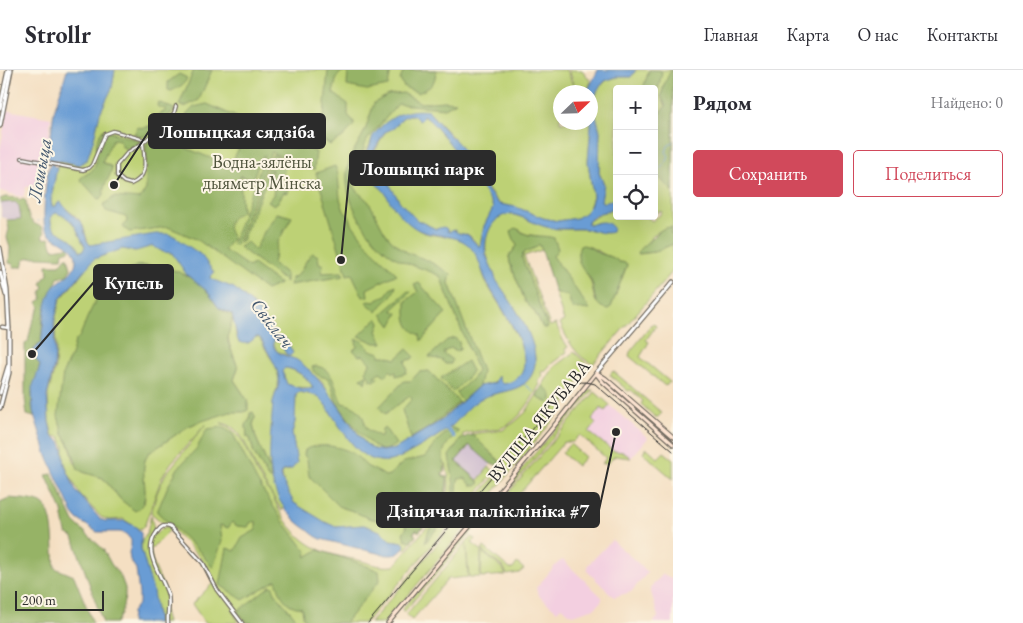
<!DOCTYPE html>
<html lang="ru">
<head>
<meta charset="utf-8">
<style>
  :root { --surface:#fff; --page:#f2f2f3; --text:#2b2b33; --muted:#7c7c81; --line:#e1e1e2; --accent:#d1495b }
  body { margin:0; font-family:"EB Garamond",serif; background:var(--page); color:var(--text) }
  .controls { position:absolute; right:15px; top:15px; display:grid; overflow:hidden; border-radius:5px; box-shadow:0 5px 20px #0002 }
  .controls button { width:45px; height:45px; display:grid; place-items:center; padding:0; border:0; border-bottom:1px solid var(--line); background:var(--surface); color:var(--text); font:25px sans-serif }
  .compass { position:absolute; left:553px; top:15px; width:45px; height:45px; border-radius:50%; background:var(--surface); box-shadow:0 5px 20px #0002; rotate:67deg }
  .scale { position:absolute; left:15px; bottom:12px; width:89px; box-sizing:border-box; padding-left:5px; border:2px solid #2b2b2b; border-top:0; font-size:14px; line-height:18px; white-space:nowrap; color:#2b2b2b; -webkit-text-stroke:4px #fcf5e5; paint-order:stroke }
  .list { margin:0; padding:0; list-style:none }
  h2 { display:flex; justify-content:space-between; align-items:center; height:65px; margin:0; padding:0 20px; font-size:21px }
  h2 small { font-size:16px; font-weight:400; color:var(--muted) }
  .actions { display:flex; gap:10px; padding:15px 20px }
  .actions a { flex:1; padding:11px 0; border:1px solid var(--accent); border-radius:5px; text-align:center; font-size:18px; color:var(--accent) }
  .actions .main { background:var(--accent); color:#fff }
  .icon { flex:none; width:28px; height:28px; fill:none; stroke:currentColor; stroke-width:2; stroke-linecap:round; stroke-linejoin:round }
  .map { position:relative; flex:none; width:673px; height:553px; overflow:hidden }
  header { display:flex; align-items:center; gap:30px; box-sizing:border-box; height:70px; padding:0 25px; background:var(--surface); border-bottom:1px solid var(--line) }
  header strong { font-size:24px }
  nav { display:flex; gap:28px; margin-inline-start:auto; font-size:18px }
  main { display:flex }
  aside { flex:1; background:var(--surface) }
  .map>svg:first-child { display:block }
</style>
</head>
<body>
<header>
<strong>Strollr</strong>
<nav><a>Главная</a><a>Карта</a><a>О нас</a><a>Контакты</a></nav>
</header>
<main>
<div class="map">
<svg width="673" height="553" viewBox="0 0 673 553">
  <rect width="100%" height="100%" fill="#fcf5e5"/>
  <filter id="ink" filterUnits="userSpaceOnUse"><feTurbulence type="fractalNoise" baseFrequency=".02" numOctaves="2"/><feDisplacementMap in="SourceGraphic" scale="10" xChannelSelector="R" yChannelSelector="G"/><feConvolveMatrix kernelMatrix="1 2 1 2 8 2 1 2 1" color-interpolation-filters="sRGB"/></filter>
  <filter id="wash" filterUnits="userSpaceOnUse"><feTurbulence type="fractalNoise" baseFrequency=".0096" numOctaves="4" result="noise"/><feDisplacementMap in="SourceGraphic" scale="20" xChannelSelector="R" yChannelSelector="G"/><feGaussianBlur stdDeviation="1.12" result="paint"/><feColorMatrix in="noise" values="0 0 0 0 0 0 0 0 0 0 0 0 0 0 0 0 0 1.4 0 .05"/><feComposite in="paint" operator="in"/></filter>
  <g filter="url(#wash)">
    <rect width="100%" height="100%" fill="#f4dfc2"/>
    <path fill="#f3cfe0" d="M 7,40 L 51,48 L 44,115 L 26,117 L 23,127 L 0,121 L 0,80 Z
      M 609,335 L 648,368 L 631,388 L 624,382 L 613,382 L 588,361 L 589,349 L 599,337 Z
      M 612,470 L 648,502 L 631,522 L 614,527 L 588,502 L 587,496 Z
      M 563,490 L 602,527 L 602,530 L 595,538 L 572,545 L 561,537 L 557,541 L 540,527 L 536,518 L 554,497 L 559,492 Z
      M 663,504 L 673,509 L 673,553 L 653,553 L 658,547 L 650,518 Z"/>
    <path fill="#cfbdcf" d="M 15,132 L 19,136 L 21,149 L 12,150 L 1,147 L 1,133 Z
      M 470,375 L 491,394 L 478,411 L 456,391 Z"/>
    <path fill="#bdd174" stroke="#747e50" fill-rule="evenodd" d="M 115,0 L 567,0 L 573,15 L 574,14 L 569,0 L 582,0 L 591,11 L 587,22 L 578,22 L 574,17 L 576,22 L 560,22 L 560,52 L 590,52 L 591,50 L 591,53 L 588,92 L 593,126 L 589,138 L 583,145 L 577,148 L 558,151 L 543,148 L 516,137 L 499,134 L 480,109 L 457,72 L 428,41 C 417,43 401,43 392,49 C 382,54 373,64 370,74 C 369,79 366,80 364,84 C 361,92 371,109 377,115 C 378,116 381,117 383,119 C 386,123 388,128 391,132 C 399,142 406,152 417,159 C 432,170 457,162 470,176 C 480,186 481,202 487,214 C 498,236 554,306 503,314 L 499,310 L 499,307 L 497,307 L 495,313 L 479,316 L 436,354 L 395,379 L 382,381 L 373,379 L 365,373 L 330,325 L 322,312 L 297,291 L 277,281 L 273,273 L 274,270 L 277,269 L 282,274 L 292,281 L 284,268 L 277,268 L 274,265 L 256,237 L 234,218 L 211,209 L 210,207 L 214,203 L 213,201 L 199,183 L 187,176 L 174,166 L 161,164 L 90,175 C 85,168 86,160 81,152 C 76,144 66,141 61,132 L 58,133 L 54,137 L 51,134 L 51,130 L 58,92 L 60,91 L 80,95 L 87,88 L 94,68 L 100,43 L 112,18 Z
      M 636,0 L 673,0 L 673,165 L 670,163 L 671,157 C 656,159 647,171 640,184 L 654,182 L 673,174 L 673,201 L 593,294 C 577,288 566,268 560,253 L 564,251 L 542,180 L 524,186 L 550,256 L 556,254 L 563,270 L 568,277 L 565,279 L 567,282 L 551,294 L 545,301 L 542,300 L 541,303 L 543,305 L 538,312 L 540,314 C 531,330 518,355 497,359 C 486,361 473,360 462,365 L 470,375 L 456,391 L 478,410 L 489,397 L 495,402 L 365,553 L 242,553 L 231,538 L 238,551 L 236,553 L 205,553 L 192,534 L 213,513 C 210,493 184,472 170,457 L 166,456 L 151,443 L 157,423 L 165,405 L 206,354 L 171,393 L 162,407 L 144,457 L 139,459 L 123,449 L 109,450 L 101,447 L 81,426 L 68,402 L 64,390 L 64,376 L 60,367 L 53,366 L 49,351 L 48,324 L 55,298 L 56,280 L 55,251 L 60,230 L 77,210 L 86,196 L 94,189 L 122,179 L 134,181 L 153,176 L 163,182 L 172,183 L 189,207 C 168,197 159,196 136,196 L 63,364 L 71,378 L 74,392 L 83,402 L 103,408 L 121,430 L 144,434 C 148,417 137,398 149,383 L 187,357 L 248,331 L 234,310 L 238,298 C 232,279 222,267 234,248 L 236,265 L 240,272 L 249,273 L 256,267 L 259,267 L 270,287 L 276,295 L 279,310 L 273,332 L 270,400 L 256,368 L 253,355 L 255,347 L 250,344 L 250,350 L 246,354 L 247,367 L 250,368 L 254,383 L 268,408 L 271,408 L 284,437 L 282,441 C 275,428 266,417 259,404 C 250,389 244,355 221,353 C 244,363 247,381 256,401 C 260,410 267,418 273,427 C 276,433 279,441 283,447 C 303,475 320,483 353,489 C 369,492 377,498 394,496 L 440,441 C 451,425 450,412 446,394 L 445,402 L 443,403 L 443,406 L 447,407 C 449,435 436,441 419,462 L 416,460 L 414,463 L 416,466 L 406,479 L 404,478 L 405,475 L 403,472 L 390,470 L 380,461 L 364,455 L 336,457 L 325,452 L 300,437 L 292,431 L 283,412 L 282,402 L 290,400 L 297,393 L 292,363 L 295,352 L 296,324 L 300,322 L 318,326 C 334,342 350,382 372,389 C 378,391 384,392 390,391 C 404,388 442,364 453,355 C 461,347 468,337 477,331 C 496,318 526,326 534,299 C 541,271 511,232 496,210 C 494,201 489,194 487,185 C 482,168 493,140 514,145 C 526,148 537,155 550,158 C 560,160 570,159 580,159 C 589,159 598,161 607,163 L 599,152 L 590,155 L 588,152 L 601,143 L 617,138 L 617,146 L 650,146 L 648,148 L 652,151 L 662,143 L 661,141 L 654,144 C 654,134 659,125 654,116 L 654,19 L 617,19 L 617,128 L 603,133 L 601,130 L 604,113 L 599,103 L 600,61 L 594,38 L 595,28 L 598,19 L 607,10 L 618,7 L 631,7 ZM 519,159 L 525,164 L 538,166 L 523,183 L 522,188 L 537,232 L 547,253 L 543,258 L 534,241 L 526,233 L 510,193 L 509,186 L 517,176 ZM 588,176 L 619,192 L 626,193 L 627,195 L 611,237 L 596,232 C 593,226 593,218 591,213 C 587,202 579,195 578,182 Z
      M 97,7 L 102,8 L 104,11 L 103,19 L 97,23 L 94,22 L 92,17 L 94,9 Z
      M 409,45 L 413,45 L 417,49 L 420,51 L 423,46 C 436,50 482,117 491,132 L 493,138 L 484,156 L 480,176 L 479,176 L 469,165 L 458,163 L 454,160 L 448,162 L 446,158 L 436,159 L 417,150 L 412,145 L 400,132 L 385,107 L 374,97 L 372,87 L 385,62 L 394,58 L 402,48 Z
      M 56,143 C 76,149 76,160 85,177 L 83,181 L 80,181 C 78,178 76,174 73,171 C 63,162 49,163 51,146 Z
      M 653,253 L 656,256 L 646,270 L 649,272 L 640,287 L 670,312 L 665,316 L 629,286 L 630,282 Z
      M 574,282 L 589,296 L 589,299 L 569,322 L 566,332 L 559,343 L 492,424 L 491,424 L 483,433 L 484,435 L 385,553 L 370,553 L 500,400 L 500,391 L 471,364 L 503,360 L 515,352 L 526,342 L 554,297 Z
      M 285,298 C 295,299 310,309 313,318 L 295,317 L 287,314 L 282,301 Z
      M 613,301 L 662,343 L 658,347 L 655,347 L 641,334 L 643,331 L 631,320 L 628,321 L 610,305 Z
      M 589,320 L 593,320 L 512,416 L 509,414 Z
      M 595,322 L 610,335 L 605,341 L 601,338 L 592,349 L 596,353 L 589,362 L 613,381 L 624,382 L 631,388 L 615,386 L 608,393 L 602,394 L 606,388 L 580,365 L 573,372 L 564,372 L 514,430 L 533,446 L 527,450 L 504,428 Z
      M 570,374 L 585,387 L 577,396 L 562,383 Z
      M 647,378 L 658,388 L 664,382 L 673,389 L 673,409 L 643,383 Z
      M 494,430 L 497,432 L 404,542 L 402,539 Z
      M 151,445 L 155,465 L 163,457 L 171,459 L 150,480 L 153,493 L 166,523 L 164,541 L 167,553 L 158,553 L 157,543 L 141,479 L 142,470 L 147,464 Z
      M 471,467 L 475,469 L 472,473 L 481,480 L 480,507 L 469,507 L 466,472 Z
      M 466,473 L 468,507 L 448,509 L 412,550 L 406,545 Z
      M 484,477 L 510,499 L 513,499 L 517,493 L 524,499 L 519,503 L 507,505 L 504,498 L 482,481 Z
      M 482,482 L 503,499 L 506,505 L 481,507 Z"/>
    <path fill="#96b366" stroke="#606f48" d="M 194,0 L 212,0 L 199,30 L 184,37 L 179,35 Z
      M 328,0 L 391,0 L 388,16 L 367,20 L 347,16 L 348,2 L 341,2 L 337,7 L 333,23 L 348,34 L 348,45 L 354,52 L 354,55 L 343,67 L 330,75 L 322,69 Z
      M 404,0 L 436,0 C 435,15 431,17 418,23 L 404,17 L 400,10 Z
      M 649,0 L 659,0 L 662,2 L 654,37 L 654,19 L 643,19 Z
      M 671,0 L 673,0 L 673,121 L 654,103 L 654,80 L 658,64 L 657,47 L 666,36 L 661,27 L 664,15 Z
      M 179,4 L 187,8 C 185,15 177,18 171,21 L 168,20 L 168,12 Z
      M 403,23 L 421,33 L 444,31 L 456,32 L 445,38 L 398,34 L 367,70 L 360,89 L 361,103 L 354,116 L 359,123 L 369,132 L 384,161 L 392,171 L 408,183 L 427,190 L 451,204 L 449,213 L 482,301 L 479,316 L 462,331 L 456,323 L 473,308 L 477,300 L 440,206 C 426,199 412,196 398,189 C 370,174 340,128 348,96 C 351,82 360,72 366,58 C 369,50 371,41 374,33 L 388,25 Z
      M 158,32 L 174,39 L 173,42 L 144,67 L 134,64 L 138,57 L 144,58 L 154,54 L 155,47 L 167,40 L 157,36 Z
      M 207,34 L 316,82 L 314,100 L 271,82 L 236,175 L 232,174 L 265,85 L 260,89 L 253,109 L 240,106 L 242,142 C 228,148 224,155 233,168 L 224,180 L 249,197 L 253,194 L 280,214 L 266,220 L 198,170 L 168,157 L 129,162 L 123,157 L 127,151 L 126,147 L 106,141 L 103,135 L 114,127 L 140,129 L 146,119 L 146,74 L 174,46 L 181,51 L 178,64 L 190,69 L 186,78 L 230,96 L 240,76 L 245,71 L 186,45 L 194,37 Z
      M 103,60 L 141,71 L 128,80 L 121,76 L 120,70 L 113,69 L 102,92 L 112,97 C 111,108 102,114 104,125 L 100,129 L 98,129 L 80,109 C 83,105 91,103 93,99 C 101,87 90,75 103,60 Z
      M 273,84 L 286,92 L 282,109 L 289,118 L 287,123 L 284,122 L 278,132 L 274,135 L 268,131 L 273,125 L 274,119 L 271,99 L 242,171 L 239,172 Z
      M 335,96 L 338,104 L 340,129 L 344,141 L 350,147 L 352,154 L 370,178 L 397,204 L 367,219 L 368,226 L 363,227 L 352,204 L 347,205 L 316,103 Z
      M 5,127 L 18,128 L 20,130 L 22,128 L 26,131 C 28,145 27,152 42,157 L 44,164 L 42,166 L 44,169 L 49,168 L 53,179 L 68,177 L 70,180 L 63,182 L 62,188 C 50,188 34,185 24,189 L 22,197 L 14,197 L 13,194 L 9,193 L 10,178 L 7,167 L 9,159 L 7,150 L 21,149 L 19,136 L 15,132 L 1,133 L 0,129 Z
      M 277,143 L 292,147 L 278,172 L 273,193 L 286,204 L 286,212 L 239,177 L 247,172 L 255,180 L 264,162 Z
      M 671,157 L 672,159 L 670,163 L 673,165 L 673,174 L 654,182 L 637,184 C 639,178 645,174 651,170 C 658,163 660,158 671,157 Z
      M 515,158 C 520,159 521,163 526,164 C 533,167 544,165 554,168 L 558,179 L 553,186 L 590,240 L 572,238 L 568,226 L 555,222 L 542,180 L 539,174 L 535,178 L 523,183 L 522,188 L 548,258 L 543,258 L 534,241 L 526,233 L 510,193 L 509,186 L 517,176 L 511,162 Z
      M 583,175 C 590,176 593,180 599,183 C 606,186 613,186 619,192 L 626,193 L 627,195 L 611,237 L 608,239 C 594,237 595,226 593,216 C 589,200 572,195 580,176 Z
      M 313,183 L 318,186 L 319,193 L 323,195 L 322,203 L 342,202 L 344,206 L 290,215 L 291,209 C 305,202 303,190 313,183 Z
      M 66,187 L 68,187 L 71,199 L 67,205 L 58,208 L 47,233 L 43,246 L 41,273 L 34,278 L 35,288 L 40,295 L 32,322 L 32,336 L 34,347 L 27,345 L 25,329 L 25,274 L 28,272 L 32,253 L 40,237 L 37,232 L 42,229 L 41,223 L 44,216 L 41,214 L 45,207 L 48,205 L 47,195 L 60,195 Z
      M 136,196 C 166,196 182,199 205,219 C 211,225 214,233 219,238 C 223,242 229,242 233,246 L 228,265 L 228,272 L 238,298 L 234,310 L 248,331 L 248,340 L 244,342 L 230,342 L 196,353 L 187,357 L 149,383 C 135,400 156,431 135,441 L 121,430 L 103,408 L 83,402 L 78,399 L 71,378 L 63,364 L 58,346 L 63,303 L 72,283 L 75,271 L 80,266 L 87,248 L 98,226 L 110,220 L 116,208 Z
      M 419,213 L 446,243 L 421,271 L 420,265 C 404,257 406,247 406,231 L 418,222 L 414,215 Z
      M 396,215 C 393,229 384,230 377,242 L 366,232 L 369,231 L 374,232 L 386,225 L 392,217 Z
      M 408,221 L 411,222 L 392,240 L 398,243 L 391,256 L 382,244 Z
      M 377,248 L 380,253 L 377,261 L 383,273 L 375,273 L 359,266 Z
      M 455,268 L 459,272 L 460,279 L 458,281 L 450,278 L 443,283 L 452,290 L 451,294 L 445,294 L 442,290 L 429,287 L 447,270 Z
      M 357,269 L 363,271 L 370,280 L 380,283 L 380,286 L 386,286 L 396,289 L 407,279 L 414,286 L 412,289 L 405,291 L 407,299 L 406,303 L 396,306 L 396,302 L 392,302 L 390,300 L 386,306 L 380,302 L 374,306 L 378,307 L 375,311 L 370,310 L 369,305 L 367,306 L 365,313 L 361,308 L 368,304 L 366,302 L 370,293 L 363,285 L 359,286 L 353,280 L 357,277 L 356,270 Z
      M 467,291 L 472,301 L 469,306 L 453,322 L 441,308 Z
      M 316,296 C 335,299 334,318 342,333 C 351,335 359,338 363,347 C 365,352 365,356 368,360 L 381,367 L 382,359 L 384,357 L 396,374 C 392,377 387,380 382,380 C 370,378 341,341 336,330 C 333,323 333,315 328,308 C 321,307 314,305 312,297 Z
      M 429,301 L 459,332 L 430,357 L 411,368 L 402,340 L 412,329 L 410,326 L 385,344 L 379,337 L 404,311 L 411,311 L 419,302 Z
      M 543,315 L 552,325 L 552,330 L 549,333 L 538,328 L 537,325 L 542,316 Z
      M 253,342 L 255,347 L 253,355 L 256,368 L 270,400 L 271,408 L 269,409 L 254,383 L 250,368 L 247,367 L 246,354 L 250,349 L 250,343 Z
      M 222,357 L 233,364 L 257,411 L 282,450 L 307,482 L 306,487 L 318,480 L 359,493 L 379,501 L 380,510 L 345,553 L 308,553 L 303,547 L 302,538 C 284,536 281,526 276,510 L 243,530 L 220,515 L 227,478 L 235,481 L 242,468 L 256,460 L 256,451 L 250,453 L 248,457 L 237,456 L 232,452 L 228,458 L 220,455 L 222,471 L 213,498 L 200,482 L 157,442 L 167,418 L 178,398 L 197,378 L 207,359 Z
      M 452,358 L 458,360 L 458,362 C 444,376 440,381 445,401 L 442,403 L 443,406 L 447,407 C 447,436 434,440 419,461 L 416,459 L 413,463 L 415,466 L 410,471 L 405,469 L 403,463 L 407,457 L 403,452 L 395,453 L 368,448 L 353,441 L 340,437 L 309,406 L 307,389 L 304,385 L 305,380 C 318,372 341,376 354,384 C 359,387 363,394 368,397 C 374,400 380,402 385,406 L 389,405 L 404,392 L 425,387 L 438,370 Z
      M 469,365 L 474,366 L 500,392 L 498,395 L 491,394 L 469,375 L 456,391 L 480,413 L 476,416 L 471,415 L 465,408 L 458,409 L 456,431 L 448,445 L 425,473 L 429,459 L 444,441 L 451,429 L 454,418 L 453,408 L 449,386 L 460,370 Z
      M 52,404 L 74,452 L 103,479 L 111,494 L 121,507 L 125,518 L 125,527 L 121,544 L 116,553 L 103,553 L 73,467 L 66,463 L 62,441 L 46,405 Z
      M 9,428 C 18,429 33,429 41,433 C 56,441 53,483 55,498 L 74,506 L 93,553 L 0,553 L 0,432 Z
      M 270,516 L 272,516 L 277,526 L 300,553 L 249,553 L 237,542 Z"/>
    <path fill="#699cd4" stroke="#4a6480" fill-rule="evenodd" d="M 67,0 L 115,0 L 112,18 L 100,43 L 94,68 L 87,90 L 79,95 L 61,91 L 54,91 L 53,96 L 57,97 L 51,130 L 52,136 L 55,137 L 58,133 L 61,132 L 67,140 L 82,153 L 87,171 L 90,175 L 155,164 L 167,164 L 174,166 L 201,185 L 213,201 L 214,203 L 210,207 L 211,209 L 234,218 L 258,239 L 267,256 L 277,268 L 286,269 L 293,283 L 290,286 L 286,284 L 280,272 L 277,269 L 274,270 C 271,285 287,285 297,290 C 301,293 305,296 309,300 C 331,321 346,349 365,373 L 373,379 L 382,381 L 395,379 L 442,350 L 479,316 L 495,313 L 497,307 L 499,307 L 499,310 L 503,314 C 553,306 500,237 489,216 C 482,204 480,188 471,178 C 460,164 437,167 421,161 C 408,156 396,141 389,130 C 387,126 385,122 383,120 C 380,117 377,115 374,112 C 370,106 365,95 363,88 C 365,83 367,82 369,78 C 371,74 371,70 373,66 C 386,48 407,37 428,41 L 451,67 C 460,71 473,99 479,109 C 485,117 492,127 499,134 L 516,137 L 543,148 L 558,151 L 577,148 L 586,142 L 591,134 L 593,126 L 588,92 L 591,55 L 590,22 L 587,22 L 598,0 L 636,0 L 631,7 L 616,7 L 605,11 L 598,19 L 594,30 L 594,38 L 600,61 L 599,103 L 604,114 L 601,131 L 604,133 L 617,128 L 617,138 C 606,141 593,144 587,153 L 590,155 C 598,152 607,149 613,158 L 612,162 C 604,165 594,160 586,159 C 574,158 563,160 551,158 C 538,156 527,148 515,145 C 494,140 482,167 486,185 C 489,193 494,201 496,210 C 511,232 541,271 534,299 C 526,326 496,318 477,331 C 468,337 461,347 453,355 C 442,364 404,388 390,391 C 384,392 378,391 372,389 C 350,382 334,342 318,326 L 300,322 L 296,324 L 295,352 L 292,363 L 297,393 L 292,399 L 283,401 L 281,405 L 283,412 L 294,433 L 325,452 L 336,457 L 364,455 L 380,461 L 390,470 L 403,472 L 405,475 C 401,486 392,486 381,484 L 321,469 C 313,466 309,460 302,456 C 268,429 268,398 271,359 C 272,350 272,341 273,332 C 274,326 280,315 279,310 C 279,298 267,281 261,269 L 259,267 L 256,267 C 250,272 247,276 238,271 L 232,244 L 219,238 L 207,221 L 187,205 L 172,183 L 163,182 L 153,176 L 136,181 L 122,179 L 94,189 L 60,229 L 54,253 L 55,283 L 54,296 L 47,326 L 49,352 L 52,366 L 60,371 L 63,379 L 65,395 L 76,421 L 100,449 L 105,451 L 125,451 L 136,457 L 141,463 L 141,479 L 153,521 L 158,553 L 131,553 L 132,542 L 139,533 L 139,524 L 136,499 L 130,490 L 129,482 L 131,476 L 131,470 L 126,464 L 120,462 L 97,462 L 77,449 L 73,444 L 47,386 L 33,341 L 32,318 L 40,296 L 38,292 L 33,286 L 33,281 L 41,273 C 44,255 43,238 51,221 C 58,208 76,206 76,189 C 75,171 51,173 45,158 C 42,151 46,104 49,97 C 50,95 51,93 52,91 L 49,90 L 48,87 L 54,41 ZM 409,45 L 413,45 L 419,51 L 422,49 L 423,46 C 436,50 482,118 491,132 L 493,138 L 484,156 L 480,176 L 478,176 L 468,165 L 458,163 L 454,160 L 448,162 L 446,158 L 443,157 L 436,159 L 417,150 L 412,145 L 400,132 L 385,107 L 376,99 L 372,92 L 373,82 L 385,62 L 394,58 L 402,48 ZM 56,143 C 76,149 76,160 85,176 L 83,181 L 80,181 C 78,177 76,174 73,171 C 63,162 49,163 51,146 ZM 285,298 C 295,298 310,309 313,318 C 305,321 295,317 287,314 L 282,301 Z"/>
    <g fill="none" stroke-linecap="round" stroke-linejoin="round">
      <path stroke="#699cd4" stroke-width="1" d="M 656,103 L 667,91 L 669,86 L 666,82 L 668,76 L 673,72
        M 38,151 L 39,151
        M 524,314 L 533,321"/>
      <path stroke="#699cd4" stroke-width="3" d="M 445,356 L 454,367"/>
    </g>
  </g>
  <g filter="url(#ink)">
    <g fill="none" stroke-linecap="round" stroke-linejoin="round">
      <defs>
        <path id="pedestrian" d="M 143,73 L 128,82 L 117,95 L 117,106 L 124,112 L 131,114 C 150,106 144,90 143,73 L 174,43 L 176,36
          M 22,88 L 83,100 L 89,98 L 92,95 L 105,64 L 113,61 L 145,70"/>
        <path id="minor" d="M 2,257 L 9,258
          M 168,553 C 167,544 170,534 168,525 C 162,504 141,483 157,462 C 161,456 164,455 170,457 L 203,493 L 217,520 L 242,553"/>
        <path id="tertiary" d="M 0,38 L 8,0
          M 0,56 L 11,0
          M 0,178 L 7,220 L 9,258 L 9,303 L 0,338
          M 0,202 L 6,225
          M 596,303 L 673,212
          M 0,323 L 8,296"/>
        <path id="secondary" d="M 596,303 L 603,312 L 673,374
          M 597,303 L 605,308 L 673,367
          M 388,553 L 550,361 L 596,303"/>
      </defs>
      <use href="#pedestrian" stroke="#716a60" stroke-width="4.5"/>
      <use href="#minor" stroke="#716a60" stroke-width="5"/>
      <use href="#tertiary" stroke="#716a60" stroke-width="5.5"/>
      <use href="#secondary" stroke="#716a60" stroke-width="5.5"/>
      <use href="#pedestrian" stroke="#fff" stroke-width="2"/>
      <use href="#minor" stroke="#fff" stroke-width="2.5"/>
      <use href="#tertiary" stroke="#fff" stroke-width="3"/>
      <use href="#secondary" stroke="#fde4d1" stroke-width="3"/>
      <path stroke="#2b2b2b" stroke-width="1" d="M 368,553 L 563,322 C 572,312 582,310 595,314 L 673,381"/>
    </g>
  </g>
  <g text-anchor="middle" stroke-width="4" stroke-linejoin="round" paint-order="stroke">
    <g font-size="18" fill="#50543d" stroke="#fcf5e5">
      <text x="262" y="98">Водна-зялёны<tspan x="262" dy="21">дыяметр Мінска</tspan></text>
    </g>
    <g font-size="18" fill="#2b2b2b" stroke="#fcf5e5">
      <text transform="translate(539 351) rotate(-51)" y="6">ВУЛІЦА ЯКУБАВА</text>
    </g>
    <g font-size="19" font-style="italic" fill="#44586f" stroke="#fcf5e5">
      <text transform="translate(39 100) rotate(-80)" y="7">Лошыца</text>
      <text transform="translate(273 253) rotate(52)" y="7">Свіслач</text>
    </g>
  </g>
  <path fill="none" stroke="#2b2b2b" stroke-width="2" d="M114 115L149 61M341 190L350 98M32 284L94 212M616 362L599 440"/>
  <g fill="#2b2b2b" stroke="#fcf5e5" stroke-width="2">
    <circle cx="114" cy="115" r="5"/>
    <circle cx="341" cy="190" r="5"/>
    <circle cx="32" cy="284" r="5"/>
    <circle cx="616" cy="362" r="5"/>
  </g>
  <g fill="#2b2b2b" stroke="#2b2b2b" stroke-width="2">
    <rect x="149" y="44" width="176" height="34" rx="5"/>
    <rect x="350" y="81" width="145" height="34" rx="5"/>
    <rect x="94" y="195" width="79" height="34" rx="5"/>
    <rect x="377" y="423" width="222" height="34" rx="5"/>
  </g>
  <g font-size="19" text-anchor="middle" font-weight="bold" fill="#fff">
    <text x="237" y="68">Лошыцкая сядзіба</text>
    <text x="422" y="105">Лошыцкі парк</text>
    <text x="134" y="219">Купель</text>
    <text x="488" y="447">Дзіцячая паліклініка #7</text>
  </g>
</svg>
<div class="controls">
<button>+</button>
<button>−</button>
<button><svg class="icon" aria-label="locate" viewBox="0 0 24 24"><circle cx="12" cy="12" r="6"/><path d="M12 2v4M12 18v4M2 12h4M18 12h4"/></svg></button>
</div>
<svg class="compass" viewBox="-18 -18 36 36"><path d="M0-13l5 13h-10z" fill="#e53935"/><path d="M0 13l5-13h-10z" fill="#7c7c81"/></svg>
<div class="scale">200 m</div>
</div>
<aside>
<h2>Рядом<small>Найдено: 0</small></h2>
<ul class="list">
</ul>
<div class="actions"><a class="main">Сохранить</a><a>Поделиться</a></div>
</aside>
</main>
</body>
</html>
